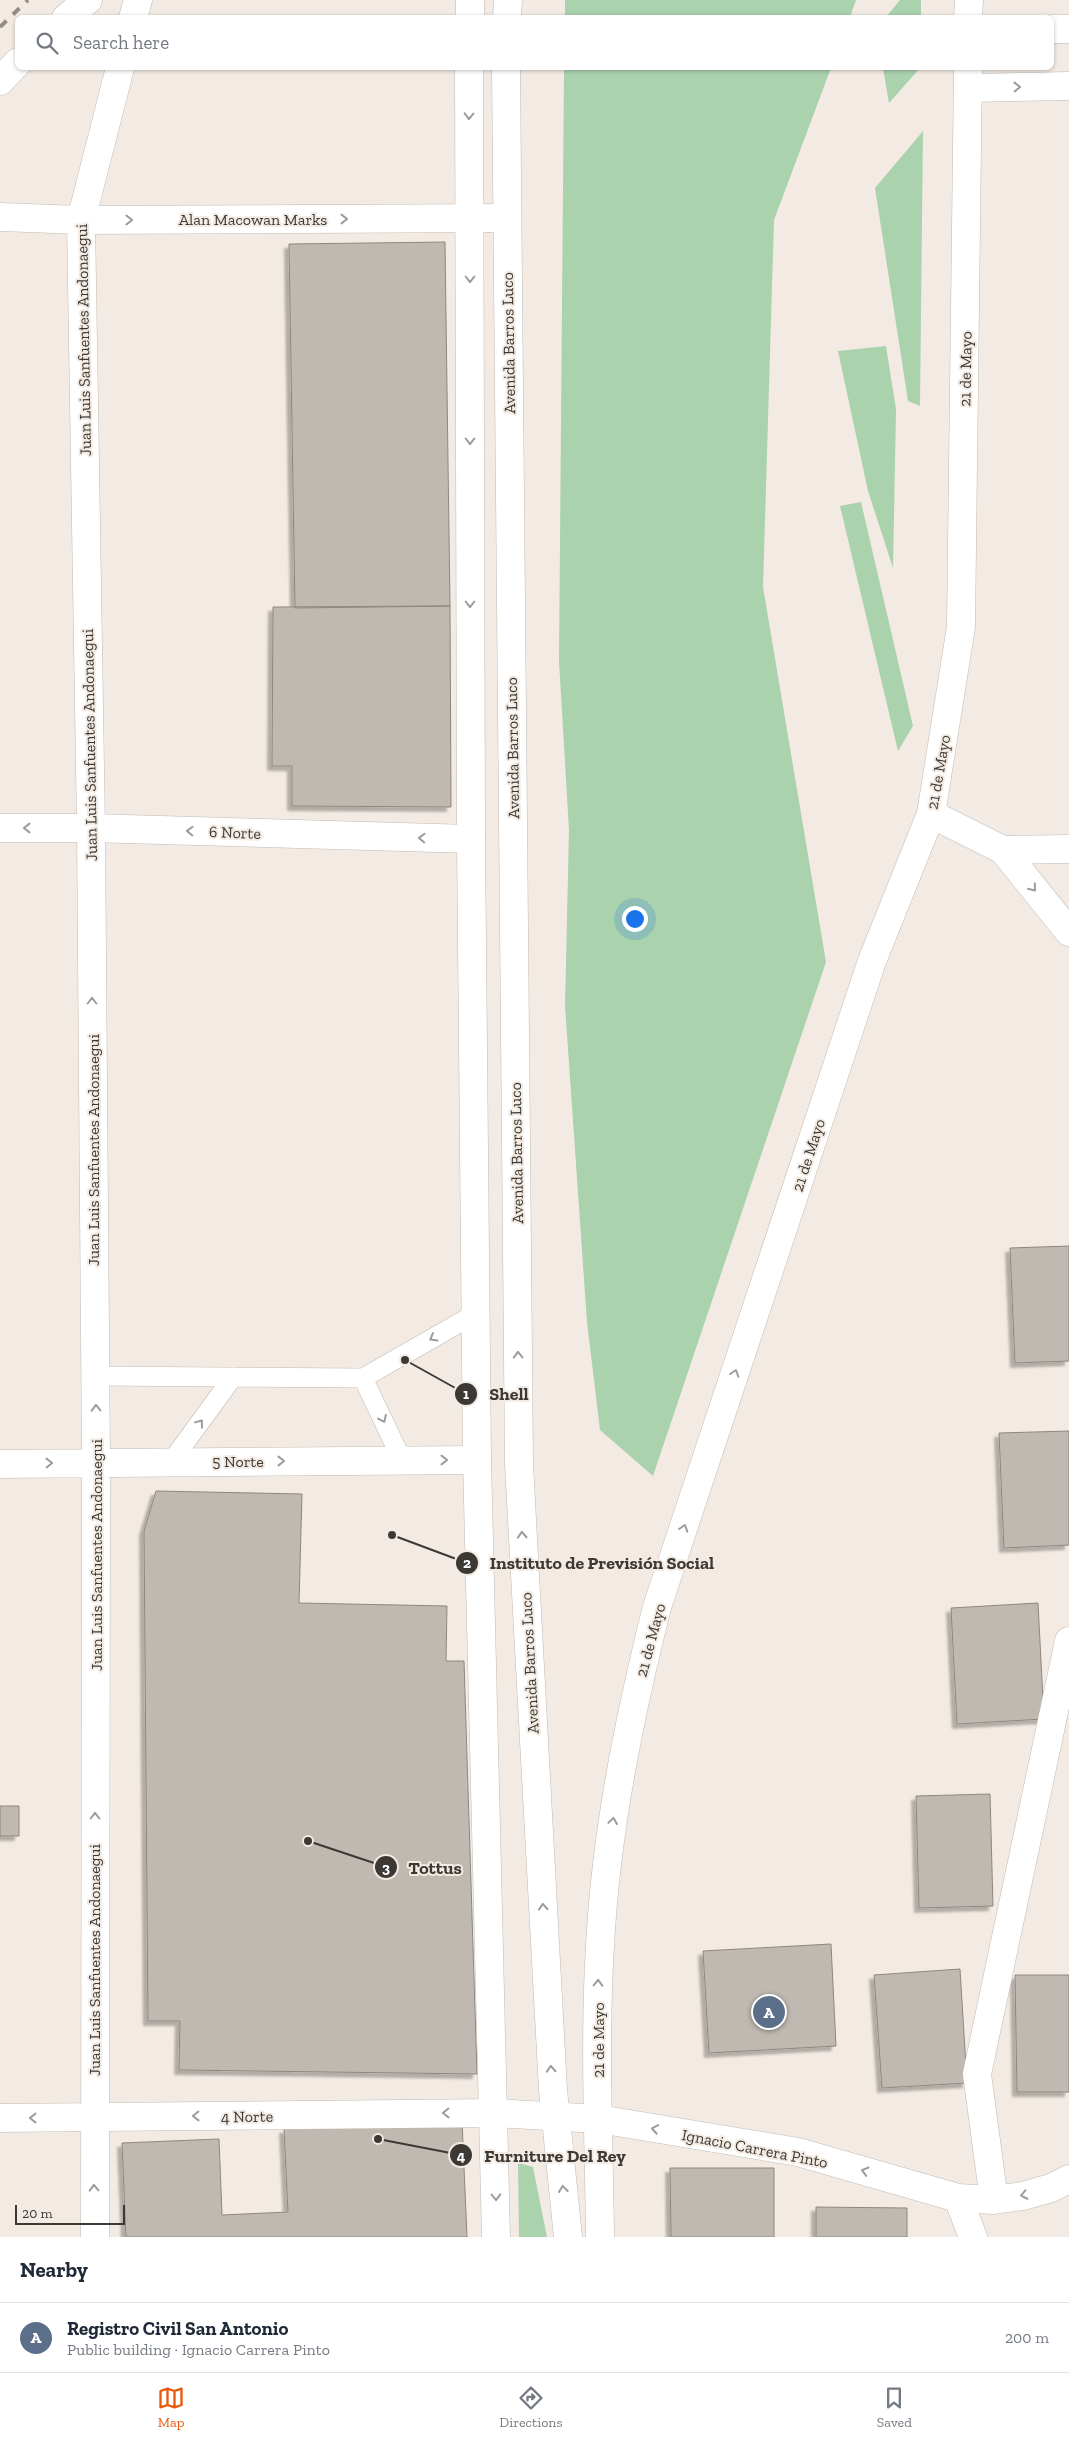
<!DOCTYPE html>
<html lang="en">
<head>
<meta charset="utf-8">
<style>
  :root { --surface:#fff; --page:#f6f6f7; --text:#1f2937; --muted:#747a83; --line:#e0e1e3; --accent:#ea580c }
  body { margin:0; font-family:"Zilla Slab",serif; background:var(--page); color:var(--text) }
  .scale { position:absolute; left:15px; bottom:12px; width:110px; box-sizing:border-box; padding-left:5px; border:2px solid #3c3935; border-top:0; font-size:14px; line-height:18px; white-space:nowrap; color:#3c3935; -webkit-text-stroke:4px #f3ebe3; paint-order:stroke }
  .you { position:absolute; left:634px; top:918px; width:18px; height:18px; margin:-12px; border:4px solid #fff; border-radius:50%; background:#1a73e8; box-shadow:0 0 0 8px #1a73e833 }
  .badge { display:grid; place-items:center; width:32px; height:32px; border-radius:50%; background:var(--accent); color:#fff; font-size:16px; font-weight:700 }
  .pin { position:absolute; translate:-50% -50%; border:2px solid #fff; box-shadow:0 1px 5px #0006 }
  .list { margin:0; padding:0; list-style:none }
  h2 { display:flex; justify-content:space-between; align-items:center; height:65px; margin:0; padding:0 20px; font-size:21px }
  h2 small { font-size:16px; font-weight:400; color:var(--muted) }
  .list li { display:grid; grid-template-columns:32px 1fr auto; gap:15px; align-items:center; box-sizing:border-box; height:70px; padding:0 20px; border-top:1px solid var(--line) }
  .list b { display:block; font-size:19px; white-space:nowrap }
  .list p { margin:0; font-size:16px; white-space:nowrap; color:var(--muted) }
  .list em { font-size:16px; font-style:normal; color:var(--muted) }
  .icon { flex:none; width:28px; height:28px; fill:none; stroke:currentColor; stroke-width:2; stroke-linecap:round; stroke-linejoin:round }
  .map { position:relative; flex:none; width:1069px; height:2237px; overflow:hidden }
  .search { position:absolute; background:var(--surface); box-shadow:0 1px 4px #0004; left:15px; right:15px; top:15px; height:55px; display:flex; align-items:center; gap:12px; box-sizing:border-box; padding:0 18px; border-radius:8px; color:var(--muted); font-size:19px }
  .sheet { height:135px; background:var(--surface) }
  nav { display:flex; justify-content:space-around; align-items:center; box-sizing:border-box; height:70px; border-top:1px solid var(--line); background:var(--surface); font-size:14px; color:var(--muted) }
  nav a { display:grid; justify-items:center; gap:2px }
  nav .on { color:var(--accent) }
  .map>svg:first-child { display:block }
</style>
</head>
<body>
<div class="map">
<svg width="1069" height="2237" viewBox="0 0 1069 2237">
  <defs>
    <filter id="shadow"><feDropShadow dx="-4.5" dy="4.5" stdDeviation="1" flood-color="#0004"/></filter>
  </defs>
  <rect width="100%" height="100%" fill="#f3ebe3"/>
  <path fill="#aad2ad" d="M 565,0 L 856,0 L 850,17 L 565,18 Z
    M 900,0 L 921,0 L 921,17 L 886,17 Z
    M 564,68 L 831,68 L 774,220 L 763,587 L 826,962 L 653,1476 L 600,1430 L 587,1322 L 565,1006 L 569,830 L 559,661 Z
    M 883,68 L 920,68 L 889,103 Z
    M 923,131 L 920,406 L 908,401 L 875,188 Z
    M 886,346 L 896,409 L 893,568 L 868,491 L 838,351 Z
    M 861,502 L 913,726 L 898,751 L 840,506 Z
    M 518,2163 L 533,2167 L 547,2237 L 519,2237 Z"/>
  <path fill="#c0b9b1" stroke="#8e877f" filter="url(#shadow)" d="M 445,242 L 450,606 L 295,608 L 289,244 Z
    M 450,606 L 451,807 L 292,806 L 292,766 L 272,766 L 273,607 Z
    M 1069,1246 L 1069,1361 L 1015,1363 L 1010,1248 Z
    M 1069,1431 L 1069,1545 L 1004,1548 L 999,1433 Z
    M 156,1491 L 302,1494 L 299,1603 L 447,1606 L 446,1661 L 464,1661 L 477,2074 L 179,2070 L 180,2021 L 148,2021 L 144,1531 Z
    M 1038,1603 L 1044,1719 L 957,1724 L 951,1608 Z
    M 990,1794 L 993,1906 L 919,1908 L 916,1796 Z
    M 0,1806 L 19,1806 L 19,1836 L 0,1836 Z
    M 831,1944 L 836,2046 L 709,2053 L 703,1951 Z
    M 960,1969 L 967,2083 L 882,2088 L 874,1975 Z
    M 1015,1975 L 1069,1975 L 1069,2092 L 1017,2092 Z
    M 462,2121 L 467,2237 L 126,2237 L 122,2143 L 219,2139 L 222,2215 L 288,2212 L 284,2129 Z
    M 670,2168 L 774,2168 L 774,2237 L 671,2237 Z
    M 816,2207 L 907,2208 L 907,2237 L 816,2237 Z"/>
  <g fill="none" stroke-linecap="round" stroke-linejoin="round">
    <defs>
      <path id="lane" d="M 95,1376 L 363,1378 L 475,1314
        M 363,1378 L 402,1460
        M 171,1462 L 233,1377"/>
      <path id="street" d="M 133,18 L 138,0
        M 0,217 L 81,220 L 505,218
        M 0,828 L 91,828 L 471,839
        M 1003,850 L 1069,932
        M 0,1464 L 477,1460
        M 0,2118 L 495,2113 L 599,2119 L 798,2152 L 958,2198 L 994,2200 L 1023,2196 L 1051,2188 L 1069,2179
        M 958,2198 L 973,2237
        M 994,2200 L 977,2074 L 1069,1641
        M 95,2237 L 96,1462 L 91,828 L 81,220 L 120,68"/>
      <path id="secondary" d="M 66,18 L 88,0
        M 968,18 L 969,0
        M 1052,29 L 1069,29
        M 0,81 L 18,62
        M 968,88 L 1069,86
        M 931,814 L 1003,850 L 1069,849
        M 600,2237 C 599,2140 594,2043 600,1946 C 606,1831 629,1719 657,1607 L 872,961 L 931,814 L 961,627 L 968,68"/>
      <path id="primary" d="M 470,18 L 470,0
        M 507,18 L 508,0
        M 469,68 L 471,839 L 477,1460 L 496,2237
        M 506,68 L 519,1464 L 553,2090 L 568,2237"/>
    </defs>
    <use href="#lane" stroke="#c2bab2" stroke-width="20"/>
    <use href="#street" stroke="#c2bab2" stroke-width="29"/>
    <use href="#secondary" stroke="#c2bab2" stroke-width="29"/>
    <use href="#primary" stroke="#c2bab2" stroke-width="29"/>
    <use href="#lane" stroke="#fff" stroke-width="19"/>
    <use href="#street" stroke="#fff" stroke-width="28"/>
    <use href="#secondary" stroke="#fff" stroke-width="28"/>
    <use href="#primary" stroke="#fff" stroke-width="28"/>
    <path stroke="#928c86" stroke-width="4" stroke-dasharray="9 9" stroke-linecap="butt" d="M 0,27 L 28,0"/>
  </g>
  <defs><path id="oneway-chevron" d="M-2-3.5L2.5 0L-2 3.5" fill="none" stroke-width="1.6" stroke-linecap="round" stroke-linejoin="round" transform="scale(1.25)"/></defs>
  <g stroke="#9e9c9a">
    <use href="#oneway-chevron" transform="translate(1017 87) rotate(-1)"/>
    <use href="#oneway-chevron" transform="translate(469 116) rotate(91)"/>
    <use href="#oneway-chevron" transform="translate(344 219)"/>
    <use href="#oneway-chevron" transform="translate(129 220)"/>
    <use href="#oneway-chevron" transform="translate(470 279) rotate(90)"/>
    <use href="#oneway-chevron" transform="translate(470 441) rotate(90)"/>
    <use href="#oneway-chevron" transform="translate(470 604) rotate(90)"/>
    <use href="#oneway-chevron" transform="translate(27 828) rotate(-180)"/>
    <use href="#oneway-chevron" transform="translate(190 831) rotate(-178)"/>
    <use href="#oneway-chevron" transform="translate(422 838) rotate(-178)"/>
    <use href="#oneway-chevron" transform="translate(1033 888) rotate(51)"/>
    <use href="#oneway-chevron" transform="translate(92 1001) rotate(-90)"/>
    <use href="#oneway-chevron" transform="translate(433 1338) rotate(150)"/>
    <use href="#oneway-chevron" transform="translate(518 1355) rotate(-91)"/>
    <use href="#oneway-chevron" transform="translate(735 1373) rotate(-72)"/>
    <use href="#oneway-chevron" transform="translate(96 1408) rotate(-91)"/>
    <use href="#oneway-chevron" transform="translate(383 1419) rotate(65)"/>
    <use href="#oneway-chevron" transform="translate(200 1423) rotate(-53)"/>
    <use href="#oneway-chevron" transform="translate(444 1460)"/>
    <use href="#oneway-chevron" transform="translate(281 1461)"/>
    <use href="#oneway-chevron" transform="translate(49 1463) rotate(-1)"/>
    <use href="#oneway-chevron" transform="translate(684 1528) rotate(-72)"/>
    <use href="#oneway-chevron" transform="translate(522 1535) rotate(-93)"/>
    <use href="#oneway-chevron" transform="translate(95 1816) rotate(-90)"/>
    <use href="#oneway-chevron" transform="translate(613 1821) rotate(-82)"/>
    <use href="#oneway-chevron" transform="translate(543 1907) rotate(-93)"/>
    <use href="#oneway-chevron" transform="translate(598 1983) rotate(-88)"/>
    <use href="#oneway-chevron" transform="translate(551 2069) rotate(-93)"/>
    <use href="#oneway-chevron" transform="translate(446 2113) rotate(179)"/>
    <use href="#oneway-chevron" transform="translate(196 2116) rotate(179)"/>
    <use href="#oneway-chevron" transform="translate(33 2118) rotate(180)"/>
    <use href="#oneway-chevron" transform="translate(655 2129) rotate(-170)"/>
    <use href="#oneway-chevron" transform="translate(865 2171) rotate(-164)"/>
    <use href="#oneway-chevron" transform="translate(94 2188) rotate(-91)"/>
    <use href="#oneway-chevron" transform="translate(563 2189) rotate(-97)"/>
    <use href="#oneway-chevron" transform="translate(1024 2195) rotate(168)"/>
    <use href="#oneway-chevron" transform="translate(496 2197) rotate(89)"/>
  </g>
  <g text-anchor="middle" stroke-width="4" stroke-linejoin="round" paint-order="stroke">
    <g font-size="16" fill="#3c3935" stroke="#f3ebe3">
      <text x="253" y="225">Alan Macowan Marks</text>
      <text transform="translate(83 340) rotate(-91)" y="6">Juan Luis Sanfuentes Andonaegui</text>
      <text transform="translate(508 343) rotate(-91)" y="6">Avenida Barros Luco</text>
      <text transform="translate(965 369) rotate(-89)" y="6">21 de Mayo</text>
      <text transform="translate(89 745) rotate(-91)" y="6">Juan Luis Sanfuentes Andonaegui</text>
      <text transform="translate(512 748) rotate(-91)" y="6">Avenida Barros Luco</text>
      <text transform="translate(938 772) rotate(-80)" y="6">21 de Mayo</text>
      <text transform="translate(235 832) rotate(2)" y="6">6 Norte</text>
      <text transform="translate(93 1150) rotate(-90)" y="6">Juan Luis Sanfuentes Andonaegui</text>
      <text transform="translate(516 1153) rotate(-91)" y="6">Avenida Barros Luco</text>
      <text transform="translate(808 1155) rotate(-72)" y="6">21 de Mayo</text>
      <text x="238" y="1467">5 Norte</text>
      <text transform="translate(96 1555) rotate(-90)" y="6">Juan Luis Sanfuentes Andonaegui</text>
      <text transform="translate(650 1640) rotate(-75)" y="6">21 de Mayo</text>
      <text transform="translate(529 1663) rotate(-93)" y="6">Avenida Barros Luco</text>
      <text transform="translate(94 1960) rotate(-90)" y="6">Juan Luis Sanfuentes Andonaegui</text>
      <text transform="translate(598 2040) rotate(-90)" y="6">21 de Mayo</text>
      <text transform="translate(247 2116) rotate(-1)" y="6">4 Norte</text>
      <text transform="translate(755 2148) rotate(11)" y="6">Ignacio Carrera Pinto</text>
    </g>
  </g>
  <path fill="none" stroke="#3c3935" stroke-width="2" d="M405 1360L466 1394M392 1535L467 1563M308 1841L386 1867M378 2139L461 2155"/>
  <g fill="#3c3935" stroke="#f3ebe3" stroke-width="2">
    <circle cx="405" cy="1360" r="5"/>
    <circle cx="392" cy="1535" r="5"/>
    <circle cx="308" cy="1841" r="5"/>
    <circle cx="378" cy="2139" r="5"/>
    <circle cx="466" cy="1394" r="12"/>
    <circle cx="467" cy="1563" r="12"/>
    <circle cx="386" cy="1867" r="12"/>
    <circle cx="461" cy="2155" r="12"/>
  </g>
  <g font-size="15" text-anchor="middle" font-weight="bold" fill="#fff">
    <text x="466" y="1399">1</text>
    <text x="467" y="1568">2</text>
    <text x="386" y="1873">3</text>
    <text x="461" y="2161">4</text>
  </g>
  <g font-size="18" text-anchor="middle" font-weight="bold" fill="#3c3935" stroke="#f3ebe3" stroke-width="4" stroke-linejoin="round" paint-order="stroke">
    <text x="509" y="1400">Shell</text>
    <text x="602" y="1569">Instituto de Previsión Social</text>
    <text x="435" y="1874">Tottus</text>
    <text x="555" y="2162">Furniture Del Rey</text>
  </g>
</svg>
<div class="scale">20 m</div>
<div class="you"></div>
<div class="pin badge" style="left:769px;top:2012px;background:#5c6f8a">A</div>
<div class="search"><svg class="icon" aria-label="search" viewBox="0 0 24 24"><circle cx="10" cy="10" r="6"/><path d="M15 15l6 6"/></svg>Search here</div>
</div>
<section class="sheet">
<h2>Nearby<small></small></h2>
<ul class="list">
<li><span class="badge" style="background:#5c6f8a">A</span><div><b>Registro Civil San Antonio</b><p>Public building · Ignacio Carrera Pinto</p></div><em>200 m</em></li>
</ul>
</section>
<nav>
<a class="on"><svg class="icon" aria-label="map" viewBox="0 0 24 24"><path d="M3 6l6-2 6 2 6-2v14l-6 2-6-2-6 2zM9 4v14M15 6v14"/></svg>Map</a>
<a><svg class="icon" aria-label="directions" viewBox="0 0 24 24"><path d="M12 3l9 9-9 9-9-9zM9 14v-3h6M13 9l2 2-2 2"/></svg>Directions</a>
<a><svg class="icon" aria-label="saved" viewBox="0 0 24 24"><path d="M7 4h10v16l-5-4-5 4z"/></svg>Saved</a>
</nav>
</body>
</html>
